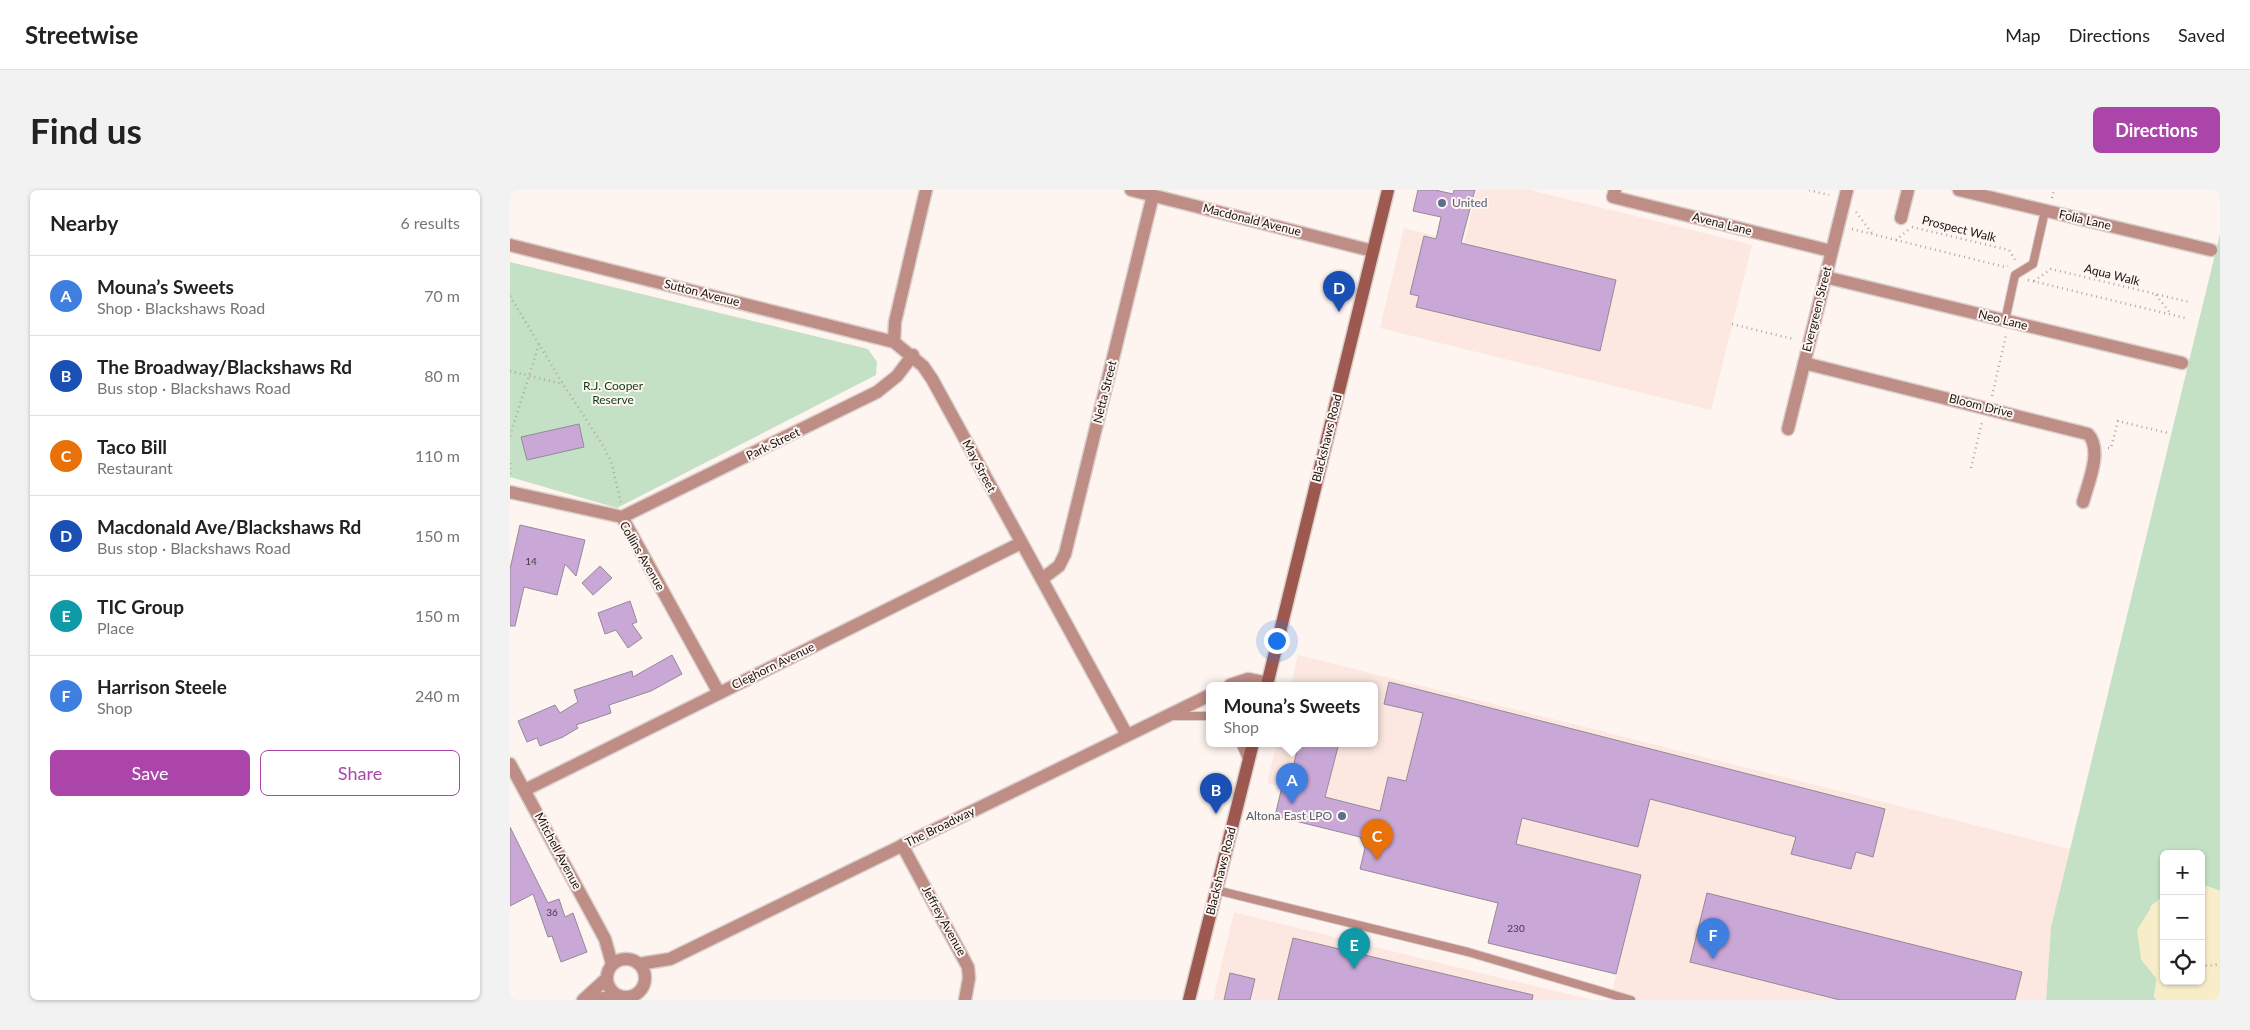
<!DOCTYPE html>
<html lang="en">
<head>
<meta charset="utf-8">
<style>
  :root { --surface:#fff; --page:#f2f2f2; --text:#222; --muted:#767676; --line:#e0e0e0; --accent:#ab45a9 }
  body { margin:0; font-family:Lato,sans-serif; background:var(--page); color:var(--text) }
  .controls { position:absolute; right:15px; bottom:15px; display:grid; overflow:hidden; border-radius:8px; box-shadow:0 1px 4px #0004 }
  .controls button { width:45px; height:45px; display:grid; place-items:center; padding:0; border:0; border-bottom:1px solid var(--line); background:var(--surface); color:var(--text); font:25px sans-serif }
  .you { position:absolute; left:766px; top:450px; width:18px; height:18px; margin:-12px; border:4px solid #fff; border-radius:50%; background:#1a73e8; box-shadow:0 0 0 8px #1a73e833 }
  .badge { display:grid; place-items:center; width:32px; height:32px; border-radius:50%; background:var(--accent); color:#fff; font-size:16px; font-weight:700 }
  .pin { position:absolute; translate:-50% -41px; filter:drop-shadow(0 1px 2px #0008) }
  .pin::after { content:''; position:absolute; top:26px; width:18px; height:15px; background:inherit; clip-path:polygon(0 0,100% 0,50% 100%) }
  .popup { position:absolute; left:696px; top:492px; width:172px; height:65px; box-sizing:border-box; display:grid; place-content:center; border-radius:8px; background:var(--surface); filter:drop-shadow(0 1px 4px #0005); font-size:16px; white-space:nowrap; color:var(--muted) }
  .popup b { font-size:19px; color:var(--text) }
  .popup::after { content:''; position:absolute; left:50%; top:100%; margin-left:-10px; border:10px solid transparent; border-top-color:var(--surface) }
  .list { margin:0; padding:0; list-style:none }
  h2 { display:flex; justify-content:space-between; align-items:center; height:65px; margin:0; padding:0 20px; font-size:21px }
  h2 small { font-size:16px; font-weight:400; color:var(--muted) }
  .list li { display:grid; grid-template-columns:32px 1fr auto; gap:15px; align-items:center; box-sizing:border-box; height:80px; padding:0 20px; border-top:1px solid var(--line) }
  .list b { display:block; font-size:19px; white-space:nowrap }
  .list p { margin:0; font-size:16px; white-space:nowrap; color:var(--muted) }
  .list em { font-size:16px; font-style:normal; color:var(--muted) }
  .actions { display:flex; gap:10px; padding:15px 20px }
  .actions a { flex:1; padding:11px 0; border:1px solid var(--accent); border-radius:8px; text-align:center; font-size:18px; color:var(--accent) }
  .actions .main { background:var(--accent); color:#fff }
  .icon { flex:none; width:28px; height:28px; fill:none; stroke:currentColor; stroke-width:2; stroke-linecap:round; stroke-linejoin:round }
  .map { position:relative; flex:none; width:1710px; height:810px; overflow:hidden; border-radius:8px }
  header { display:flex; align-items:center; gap:30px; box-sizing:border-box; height:70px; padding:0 25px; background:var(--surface); border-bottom:1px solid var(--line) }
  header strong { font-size:24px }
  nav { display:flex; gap:28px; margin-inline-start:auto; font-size:18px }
  .intro { display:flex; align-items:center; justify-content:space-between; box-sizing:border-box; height:120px; padding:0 30px }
  h1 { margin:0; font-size:35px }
  .button { padding:12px 22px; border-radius:8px; background:var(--accent); color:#fff; font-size:18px; font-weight:700 }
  main { display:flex; gap:30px; padding:0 30px }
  aside { flex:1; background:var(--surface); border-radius:8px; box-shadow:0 1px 4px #0004 }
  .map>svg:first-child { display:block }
</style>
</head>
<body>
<header>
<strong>Streetwise</strong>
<nav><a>Map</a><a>Directions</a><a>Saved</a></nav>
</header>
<div class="intro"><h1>Find us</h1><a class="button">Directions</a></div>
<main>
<aside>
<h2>Nearby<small>6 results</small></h2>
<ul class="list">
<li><span class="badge" style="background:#3f7fe0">A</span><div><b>Mouna’s Sweets</b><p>Shop · Blackshaws Road</p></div><em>70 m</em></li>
<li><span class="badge" style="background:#1a4fb4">B</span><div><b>The Broadway/Blackshaws Rd</b><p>Bus stop · Blackshaws Road</p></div><em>80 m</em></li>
<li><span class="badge" style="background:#e8710a">C</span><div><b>Taco Bill</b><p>Restaurant</p></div><em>110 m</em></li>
<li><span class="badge" style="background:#1a4fb4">D</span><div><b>Macdonald Ave/Blackshaws Rd</b><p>Bus stop · Blackshaws Road</p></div><em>150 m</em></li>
<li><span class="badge" style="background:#0f9aa8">E</span><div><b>TIC Group</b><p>Place</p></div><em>150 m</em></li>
<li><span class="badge" style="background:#3f7fe0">F</span><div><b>Harrison Steele</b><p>Shop</p></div><em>240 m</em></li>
</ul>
<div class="actions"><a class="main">Save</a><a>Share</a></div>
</aside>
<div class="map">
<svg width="1710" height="810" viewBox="0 0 1710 810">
  <rect width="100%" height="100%" fill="#fef4f0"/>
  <path fill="#fce8e0" d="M 967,0 L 1020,0 L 1242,55 L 1201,220 L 870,138 L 894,38 L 954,53 Z
    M 788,465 L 1560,659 L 1541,737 L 1536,810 L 1100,810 L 1131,685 L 757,593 L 767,553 L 864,553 L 864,495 L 781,495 Z
    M 724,722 L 954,779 L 1083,810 L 703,810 Z"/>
  <path fill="#c5e1c5" d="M 1710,44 L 1710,701 L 1691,694 L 1691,664 L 1654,664 L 1654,706 L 1641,716 L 1631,769 L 1647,789 L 1644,806 L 1646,810 L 1536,810 L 1541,737 Z
    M 0,72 L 358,159 L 367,172 L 366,185 L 107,318 L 0,287 Z"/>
  <path fill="#f7edc8" d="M 1691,694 L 1710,701 L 1710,810 L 1646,810 L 1644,806 L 1647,789 L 1631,769 L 1627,740 L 1642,716 L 1654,706 L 1654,791 L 1691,791 Z"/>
  <path fill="#c9a8d8" stroke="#928a96" d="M 908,0 L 925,0 L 943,4 L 944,0 L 965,0 L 951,53 L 1106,90 L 1090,161 L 906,117 L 909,106 L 900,104 L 914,46 L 926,49 L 931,27 L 903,21 Z
    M 69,234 L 74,257 L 17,270 L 11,247 Z
    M 10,335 L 75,350 L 66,386 L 55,374 L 47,405 L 14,397 L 5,436 L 0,436 L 0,379 Z
    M 90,376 L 102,388 L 83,405 L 72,393 Z
    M 120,411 L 127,432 L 122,434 L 132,448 L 118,458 L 106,440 L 95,444 L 88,423 Z
    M 162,465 L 172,484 L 141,501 L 99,515 L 101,523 L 66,535 L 68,538 L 53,547 L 30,556 L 27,548 L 17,552 L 8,531 L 45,515 L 50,523 L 68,512 L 64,500 L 122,481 L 123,487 Z
    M 879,492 L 1375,619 L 1363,667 L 1346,662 L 1341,679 L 1281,664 L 1286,647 L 1140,609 L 1128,657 L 1012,628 L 1006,654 L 1131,685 L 1106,784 L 978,753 L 988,713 L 850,679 L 855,658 L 850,647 L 765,626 L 772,597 L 778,598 L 789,553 L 829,553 L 815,607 L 870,621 L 878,587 L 896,591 L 913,523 L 874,514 Z
    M 0,637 L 38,713 L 49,709 L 55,727 L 63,723 L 77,762 L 51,772 L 42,746 L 38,747 L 23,704 L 0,716 Z
    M 1197,703 L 1512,782 L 1505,810 L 1330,810 L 1180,772 Z
    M 783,748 L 1023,805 L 1022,810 L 768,810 Z
    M 720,783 L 745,789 L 740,810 L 714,810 Z"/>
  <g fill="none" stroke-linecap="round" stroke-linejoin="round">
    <defs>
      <path id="lane" d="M 1495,131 L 1505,85 L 1523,74 L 1535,21
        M 662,526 L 700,526
        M 730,553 L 738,571
        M 706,700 L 958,762 L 1121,810"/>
      <path id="street" d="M 416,0 L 385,132 L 384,152 L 413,176 L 422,189 L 617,545
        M 621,0 L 863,61
        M 1105,0 L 1103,7 L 1321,61
        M 1449,0 L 1701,60
        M 1391,28 L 1398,0
        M 0,55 L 384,152
        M 1315,87 L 1672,173
        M 1294,173 L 1578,244 C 1593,260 1578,293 1573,312
        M 1278,239 L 1337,0
        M 0,302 L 112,327 L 209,503
        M 112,327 L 367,202 L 387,186 L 403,165
        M 532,389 L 549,376 L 555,364 L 643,5
        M 720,495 L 738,489 L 758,493
        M 0,574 L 95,749 L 102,774
        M 15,600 L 511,353
        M 392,655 L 458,777 L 459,788 L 455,810
        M97 788a19 19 0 1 1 38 0a19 19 0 1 1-38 0Z
        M 129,774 L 160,769 L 700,505
        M 73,810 L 96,789
        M 80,810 L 108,806"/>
      <path id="secondary" d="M 757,495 L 878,0
        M 679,810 L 743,553"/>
    </defs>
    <use href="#lane" stroke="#d9d0cc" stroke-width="10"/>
    <use href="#street" stroke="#d9d0cc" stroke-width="15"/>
    <use href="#secondary" stroke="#d9d0cc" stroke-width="15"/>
    <path stroke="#aea5a2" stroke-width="2.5" stroke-dasharray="1 4" stroke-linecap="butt" d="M 1299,0 L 1319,5
      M 1542,8 L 1544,0
      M 1346,22 L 1362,43
      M 1402,37 L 1499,60 L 1507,73
      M 1342,39 L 1386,50 L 1398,40
      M 1386,50 L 1495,77 L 1498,76
      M 1518,90 L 1675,128
      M 1524,91 L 1541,79 L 1679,112
      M 1646,105 L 1661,124
      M 0,106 L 53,194 L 92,254 L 101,271 L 111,313
      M 1222,134 L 1283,149
      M 0,181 L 52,194
      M 1482,206 L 1496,145
      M 0,246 L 29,154
      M 1598,258 L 1601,258 L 1608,231 L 1658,243
      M 0,273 L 0,286
      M 1461,278 L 1472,232
      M 1691,774 L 1698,776 L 1710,774"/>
    <use href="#lane" stroke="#be8d86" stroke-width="8"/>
    <use href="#street" stroke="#be8d86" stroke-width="12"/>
    <use href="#secondary" stroke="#9d5950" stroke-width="12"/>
  </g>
  <g fill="#5c6f8a" stroke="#fef4f0" stroke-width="2">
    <circle cx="932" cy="13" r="5"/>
    <circle cx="832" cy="626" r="5"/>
  </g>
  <g text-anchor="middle" stroke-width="4" stroke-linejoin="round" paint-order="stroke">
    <g font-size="10" fill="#453943">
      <text x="21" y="375">14</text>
      <text x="42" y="726">36</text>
      <text x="1006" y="742">230</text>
    </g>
    <g font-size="12" fill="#4e5e75" stroke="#fef4f0" text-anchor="start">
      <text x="942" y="17">United</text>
      <text x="822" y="630" text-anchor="end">Altona East LPO</text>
    </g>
    <g font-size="12" fill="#191411" stroke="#fef4f0">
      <text transform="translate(742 30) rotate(14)" y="4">Macdonald Avenue</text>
      <text transform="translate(1575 30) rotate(13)" y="4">Folia Lane</text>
      <text transform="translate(1212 34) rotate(14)" y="4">Avena Lane</text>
      <text transform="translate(1449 39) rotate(14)" y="4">Prospect Walk</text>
      <text transform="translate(1602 85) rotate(14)" y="4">Aqua Walk</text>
      <text transform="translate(192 103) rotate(14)" y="4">Sutton Avenue</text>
      <text transform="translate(1307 119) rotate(-76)" y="4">Evergreen Street</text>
      <text transform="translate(1493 130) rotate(14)" y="4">Neo Lane</text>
      <text transform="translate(595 202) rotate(-76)" y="4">Netta Street</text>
      <text transform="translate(1471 216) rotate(14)" y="4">Bloom Drive</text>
      <text transform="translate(817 248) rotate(-76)" y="4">Blackshaws Road</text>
      <text transform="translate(263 254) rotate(-26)" y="4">Park Street</text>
      <text transform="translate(469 276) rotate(62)" y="4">May Street</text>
      <text transform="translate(132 366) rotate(60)" y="4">Collins Avenue</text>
      <text transform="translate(263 476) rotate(-26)" y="4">Cleghorn Avenue</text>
      <text transform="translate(430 637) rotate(-26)" y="4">The Broadway</text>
      <text transform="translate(48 661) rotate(62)" y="4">Mitchell Avenue</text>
      <text transform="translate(711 681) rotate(-76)" y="4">Blackshaws Road</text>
      <text transform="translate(434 731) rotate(61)" y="4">Jeffrey Avenue</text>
    </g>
    <g font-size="12" fill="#0d3c13" stroke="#fef4f0">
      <text x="103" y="200">R.J. Cooper<tspan x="103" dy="14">Reserve</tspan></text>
    </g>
  </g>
</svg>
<div class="controls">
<button>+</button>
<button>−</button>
<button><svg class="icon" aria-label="locate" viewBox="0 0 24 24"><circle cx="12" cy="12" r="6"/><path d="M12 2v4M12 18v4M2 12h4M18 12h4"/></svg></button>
</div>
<div class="you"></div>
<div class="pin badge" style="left:782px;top:614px;background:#3f7fe0">A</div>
<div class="popup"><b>Mouna’s Sweets</b>Shop</div>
<div class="pin badge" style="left:706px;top:624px;background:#1a4fb4">B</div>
<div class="pin badge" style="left:867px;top:670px;background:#e8710a">C</div>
<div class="pin badge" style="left:829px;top:122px;background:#1a4fb4">D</div>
<div class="pin badge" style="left:844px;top:779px;background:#0f9aa8">E</div>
<div class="pin badge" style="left:1203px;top:769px;background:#3f7fe0">F</div>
</div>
</main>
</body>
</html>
